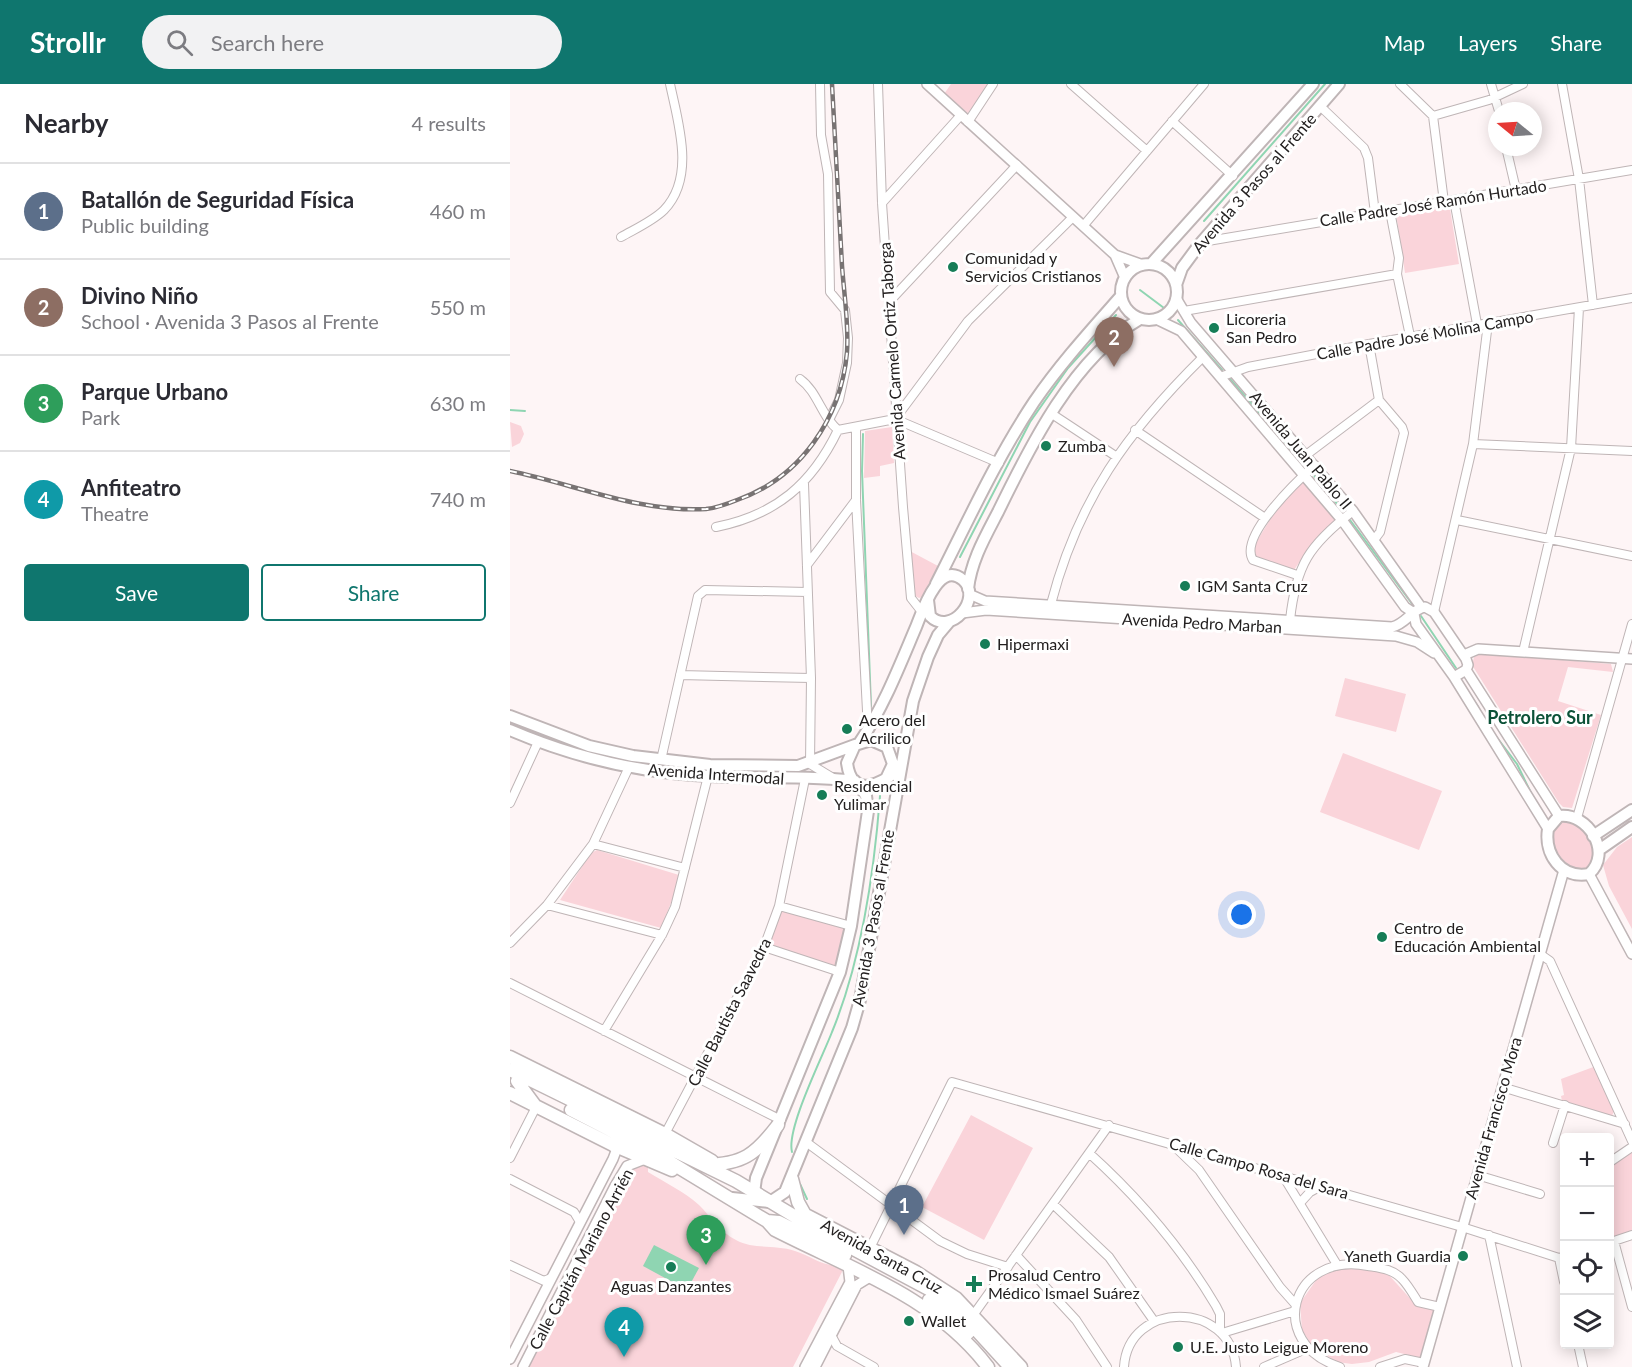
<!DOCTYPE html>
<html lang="en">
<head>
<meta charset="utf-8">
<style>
  :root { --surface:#fff; --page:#f2f2f3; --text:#2b2b33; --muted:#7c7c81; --line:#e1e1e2; --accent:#0f766e }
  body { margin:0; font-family:Lato,sans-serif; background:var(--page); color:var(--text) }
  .controls { position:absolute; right:18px; bottom:18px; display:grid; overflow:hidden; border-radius:6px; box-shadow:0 3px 15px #0003 }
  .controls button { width:54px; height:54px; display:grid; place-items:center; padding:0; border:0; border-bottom:2px solid var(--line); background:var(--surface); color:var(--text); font:30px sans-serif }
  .compass { position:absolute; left:978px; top:18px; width:54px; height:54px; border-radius:50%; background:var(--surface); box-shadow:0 3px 15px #0003; rotate:288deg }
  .you { position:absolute; left:732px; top:831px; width:21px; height:21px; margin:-15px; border:4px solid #fff; border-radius:50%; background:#1a73e8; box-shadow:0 0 0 9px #1a73e833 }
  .badge { display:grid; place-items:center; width:39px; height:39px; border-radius:50%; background:var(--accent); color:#fff; font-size:20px; font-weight:700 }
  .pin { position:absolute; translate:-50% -50px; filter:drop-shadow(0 2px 3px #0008) }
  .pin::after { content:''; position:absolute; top:32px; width:21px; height:18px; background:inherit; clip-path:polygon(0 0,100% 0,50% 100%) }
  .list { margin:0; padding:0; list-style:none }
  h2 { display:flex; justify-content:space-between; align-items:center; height:78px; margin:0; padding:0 24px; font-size:26px }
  h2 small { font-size:20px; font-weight:400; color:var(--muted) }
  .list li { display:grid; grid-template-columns:39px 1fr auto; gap:18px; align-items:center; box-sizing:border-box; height:96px; padding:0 24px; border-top:2px solid var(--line) }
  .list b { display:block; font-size:22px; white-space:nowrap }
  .list p { margin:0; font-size:20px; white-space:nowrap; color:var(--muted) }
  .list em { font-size:20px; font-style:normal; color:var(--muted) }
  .actions { display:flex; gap:12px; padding:18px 24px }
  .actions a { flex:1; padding:14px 0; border:2px solid var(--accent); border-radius:6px; text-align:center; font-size:21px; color:var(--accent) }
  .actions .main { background:var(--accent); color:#fff }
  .icon { flex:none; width:33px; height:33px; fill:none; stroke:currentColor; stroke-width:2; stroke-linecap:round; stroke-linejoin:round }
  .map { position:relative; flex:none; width:1122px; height:1283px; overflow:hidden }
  header { display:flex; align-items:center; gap:36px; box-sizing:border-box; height:84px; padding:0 30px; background:var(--accent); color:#fff }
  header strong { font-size:28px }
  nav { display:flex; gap:33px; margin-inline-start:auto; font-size:21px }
  .search { width:420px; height:54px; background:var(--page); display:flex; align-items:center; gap:15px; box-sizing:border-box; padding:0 21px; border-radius:33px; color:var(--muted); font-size:22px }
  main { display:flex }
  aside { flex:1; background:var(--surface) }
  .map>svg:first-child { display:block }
</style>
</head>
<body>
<header>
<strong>Strollr</strong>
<div class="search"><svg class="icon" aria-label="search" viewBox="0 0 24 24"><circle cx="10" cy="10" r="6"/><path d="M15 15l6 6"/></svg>Search here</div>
<nav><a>Map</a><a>Layers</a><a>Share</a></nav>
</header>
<main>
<aside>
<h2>Nearby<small>4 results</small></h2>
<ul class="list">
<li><span class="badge" style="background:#5c6f8a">1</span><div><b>Batallón de Seguridad Física</b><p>Public building</p></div><em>460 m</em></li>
<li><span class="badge" style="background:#8d6e63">2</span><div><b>Divino Niño</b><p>School · Avenida 3 Pasos al Frente</p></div><em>550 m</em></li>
<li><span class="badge" style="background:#2e9e5b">3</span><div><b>Parque Urbano</b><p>Park</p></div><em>630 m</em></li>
<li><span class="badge" style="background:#0f9aa8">4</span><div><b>Anfiteatro</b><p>Theatre</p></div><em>740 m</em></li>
</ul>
<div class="actions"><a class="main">Save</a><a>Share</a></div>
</aside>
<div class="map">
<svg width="1122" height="1283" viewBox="0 0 1122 1283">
  <rect width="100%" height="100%" fill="#fef5f6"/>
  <path fill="#fad4da" d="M 441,0 L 480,0 L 458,29 L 434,10 Z
    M 936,122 L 940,125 L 949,180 L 895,189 L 886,129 Z
    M 0,338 L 11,342 L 14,350 L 10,359 L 2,363 Z
    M 382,343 L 384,379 L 370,382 L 370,392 L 354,394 L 355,347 Z
    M 793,395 L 827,435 L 799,464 L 784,486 L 745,473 L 742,465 L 763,431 Z
    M 398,466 L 428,482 L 412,513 L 409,514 L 402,510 Z
    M 971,569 L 1101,580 L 1103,588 L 1058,583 L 1048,617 L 1091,631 L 1062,724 L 1053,723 L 1049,719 L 962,581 L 964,573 Z
    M 835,594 L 896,610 L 886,648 L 825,632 Z
    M 833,669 L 932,707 L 909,766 L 810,728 Z
    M 1047,737 C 1054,737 1061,736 1067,739 C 1082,749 1094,778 1072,788 C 1054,781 1028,757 1047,737 Z
    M 1122,753 L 1122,845 L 1099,802 L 1093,781 L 1107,763 Z
    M 87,766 L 169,791 L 170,796 L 151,844 L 50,816 L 81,769 Z
    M 271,824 L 336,844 L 326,881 L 324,882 L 258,861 Z
    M 1086,982 L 1104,1027 L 1102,1032 L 1052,1017 L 1051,1012 L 1054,1011 L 1051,995 Z
    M 461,1031 L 523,1064 L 474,1156 L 412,1123 Z
    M 1122,1067 L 1122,1148 L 1100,1155 L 1100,1084 L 1104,1078 Z
    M 132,1079 L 138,1082 L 138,1088 C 154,1098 175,1108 189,1121 C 201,1133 210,1148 226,1156 C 244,1166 265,1160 285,1167 C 299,1171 313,1183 328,1181 L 334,1184 L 283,1283 L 17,1283 L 28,1262 L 33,1259 L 118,1085 Z
    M 832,1182 L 877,1189 L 907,1222 L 925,1223 L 911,1274 L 886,1268 L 859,1278 L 842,1280 L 827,1278 L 802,1262 L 792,1246 L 790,1219 L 809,1192 Z"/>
  <path fill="#8fd5b2" d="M 144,1161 L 189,1184 L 177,1206 L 133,1182 Z"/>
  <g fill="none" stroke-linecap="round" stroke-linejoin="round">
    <path stroke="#8fd5b2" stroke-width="2" d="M 694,137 L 815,0
      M 630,206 L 654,224
      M 668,236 L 712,286
      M 720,295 L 795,381
      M 0,326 L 15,327
      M 353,350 L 352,387 L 361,622
      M 803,390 L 833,427
      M 840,436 L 903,521
      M 450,473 L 520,338 L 558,284 L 606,231
      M 911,532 L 946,584
      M 953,600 L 968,623
      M 985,651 L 1007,680 L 1021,709
      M 282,1068 C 276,1045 312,974 322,948 C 352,875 364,790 370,712
      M 290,1100 L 297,1115"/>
    <defs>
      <path id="minor" d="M 310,0 L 311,51 L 318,90 L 320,208 L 335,226 L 338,254 L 337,279 L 329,316 L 319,336
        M 368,0 L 372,119 L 393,423 L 401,514 L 412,528
        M 561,0 L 637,67
        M 890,0 L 923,32 L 934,118
        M 981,0 L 989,27
        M 1052,0 L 1069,95 L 1083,221
        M 810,22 L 854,64 L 858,74 L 865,129
        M 923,32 L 979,16 L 1013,0
        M 662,37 L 723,92
        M 458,38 L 483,0
        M 996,63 L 1006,106
        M 944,116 L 967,240
        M 372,119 L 451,31
        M 880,127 L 889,174 L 887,190 L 900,252
        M 574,141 L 694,0
        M 111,153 C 125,145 143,137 154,126 C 186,93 168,38 160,0
        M 692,158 L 1122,86
        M 379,218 L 507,81
        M 674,227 L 887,190
        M 859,260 L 869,316 L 892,343 L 894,349 L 870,448 L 864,456
        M 710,293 L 738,283 L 859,260 L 1122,214
        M 290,295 C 308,308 311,332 328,346 L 385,335
        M 542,330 L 607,373
        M 385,335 L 458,237 L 563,133
        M 385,335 L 489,379
        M 346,345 L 346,416 L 358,646
        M 625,346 L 755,434
        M 963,360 L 1122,367
        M 796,371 L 869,316
        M 294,400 L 301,594 L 300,680 L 323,694
        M 947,436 L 1122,472
        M 206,443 C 266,431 302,400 328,346
        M 297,481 L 346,416
        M 787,491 L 743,476 C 728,453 787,397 805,381
        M 541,520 C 568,416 617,348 693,273
        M 924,528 L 963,360 L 978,239
        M 780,536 C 786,481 799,461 843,427
        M 1013,568 L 1061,364 L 1069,224
        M 170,591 L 301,594
        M 151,676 L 188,512 L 195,506 L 298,508
        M 0,719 L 28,658
        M 1067,734 L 1122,540
        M 83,760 L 175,784
        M 37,821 L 152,851
        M 269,822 L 341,842
        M 0,859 L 37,821 L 83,760 L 119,683
        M 254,863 L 330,888
        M 1030,870 L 1040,877 L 1122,1057
        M 0,899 L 271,1036
        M 94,947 L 152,851 L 165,823 L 198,692
        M 992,1003 L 1115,1040
        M 155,1050 L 254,863 L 269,822 L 295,695
        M 296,1058 L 430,1157 L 457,1170 L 498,1183
        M 1043,1059 L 1055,1021
        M 663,1061 L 689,1086 L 770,1203 L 786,1221
        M 579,1069 C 630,1115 671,1163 706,1222 L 710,1230 L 710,1248
        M 0,1074 L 26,1023
        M 1100,1078 L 1122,1063
        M 967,1091 L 1030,1110
        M 773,1092 L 826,1179
        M 0,1095 L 64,1128 L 70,1138
        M 790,1119 L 800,1108 L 811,1102
        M 543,1120 L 599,1173 L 644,1237
        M 979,1151 L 1007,1283
        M 1104,1157 L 1122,1223
        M 1101,1158 L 1122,1151
        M 360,1164 L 442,998 L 952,1143 L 1049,1174 L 1054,1173
        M 506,1171 L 566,1236 L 597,1283
        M 1049,1174 L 1054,1198
        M 0,1181 L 34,1197 L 41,1194
        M 464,1230 L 599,1041
        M 712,1249 L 785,1227
        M 321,1251 L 327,1262 L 364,1283
        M 1068,1260 L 1073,1283
        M 614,1283 C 618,1216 721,1216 726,1283
        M 754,1283 L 798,1264
        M 830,1283 C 756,1260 779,1167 858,1182 C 870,1184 883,1185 892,1195 C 898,1201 903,1210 908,1218 L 930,1223
        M 870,1283 L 895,1275 L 914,1279"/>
      <path id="tertiary" d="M 417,0 L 605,171 L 615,194
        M 605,171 L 633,181
        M 666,214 L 681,239 L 843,427 L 911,523
        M 646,235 L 671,247 L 832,436 L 895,523 L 904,529
        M 459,510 L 475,517 L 882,543 C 896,540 902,525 915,523 L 924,528 L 956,575 L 958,581 L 956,586 L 944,593 L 906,540 L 904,530
        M 452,529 L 476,526 L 886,552 L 907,558 L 924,569
        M 954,571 L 968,565 L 1122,575
        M 956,586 L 1049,732
        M 944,593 L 1038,745
        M 1079,790 L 1122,870
        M 0,1275 L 103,1075 L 106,1067 L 103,1061
        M 13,1283 L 105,1102 L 117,1082 L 135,1075
        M 295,1283 L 340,1198 L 338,1182
        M 305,1283 L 347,1201 L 360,1193
        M 913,1283 L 1054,786"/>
      <path id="secondary" d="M 641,180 L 803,0
        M611 208a28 28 0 1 1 56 0a28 28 0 1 1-56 0Z
        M 666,201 L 672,184 L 689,161 L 829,0
        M 426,500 C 457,439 486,375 524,318 C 550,280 581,246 611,212
        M 458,505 C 461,477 475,453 488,428 C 520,362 564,273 630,235
        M 0,632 L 79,662 L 123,672 L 200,681 L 288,682 L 345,661
        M 0,646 C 63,673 130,689 199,692 C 247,695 297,691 345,697
        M 350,658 C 374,622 389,583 406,543 C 412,528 429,475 453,496 C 473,514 441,553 420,532 L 418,516
        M 375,697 L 383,680 L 377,663 L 361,656 L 345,661 L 337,679 C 342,717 372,699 390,685
        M 1049,732 C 1078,728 1103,769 1079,790 C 1051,795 1034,770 1038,745 Z
        M 1083,752 L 1122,726
        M 1089,766 L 1122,743
        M 222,1114 L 260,1118 L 275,1108 L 342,944 L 350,916 L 403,617 L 418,573 L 428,551 L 439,538
        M 243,1116 L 246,1094 L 330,888 L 341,842 L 358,727 L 356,712 L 349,700"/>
      <path id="primary" d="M 0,973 L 155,1050 L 202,1077
        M 0,986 L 226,1097 L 304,1144 L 422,1207 L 458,1237 L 500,1283
        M 7,997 L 24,1020
        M 0,1009 L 103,1061 L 162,1086
        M 61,1026 L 150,1072 L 257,1137 L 265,1146 C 341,1185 425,1213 478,1283
        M 195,1081 C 233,1080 245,1071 268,1041
        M 282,1095 L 288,1118 L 298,1136
        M 294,1130 L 406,1188 L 446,1214 L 511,1283
        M 257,1137 L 269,1138 L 335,1171
        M 419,1216 L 458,1249"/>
    </defs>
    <use href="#minor" stroke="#bfb5b6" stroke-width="10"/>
    <use href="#tertiary" stroke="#bfb5b6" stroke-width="12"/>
    <use href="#secondary" stroke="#bfb5b6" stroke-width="14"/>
    <use href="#primary" stroke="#bfb5b6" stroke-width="15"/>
    <use href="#minor" stroke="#fff" stroke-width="8"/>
    <use href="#tertiary" stroke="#fff" stroke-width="9"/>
    <use href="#secondary" stroke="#fff" stroke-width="10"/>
    <use href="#primary" stroke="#fff" stroke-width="12"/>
    <defs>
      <path id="rail" d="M 0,387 C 64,400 130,429 196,425 C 206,424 217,420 227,416 C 290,394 331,335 337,268 C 339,240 334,210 332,182 C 329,121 325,61 322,0"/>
    </defs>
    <use href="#rail" stroke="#787373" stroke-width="4.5"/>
    <use href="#rail" stroke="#fff" stroke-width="2" stroke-dasharray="7" stroke-linecap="butt"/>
  </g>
  <g fill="#167d57" stroke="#fff" stroke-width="2">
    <circle cx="443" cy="183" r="6"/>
    <circle cx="704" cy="244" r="6"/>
    <circle cx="536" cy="362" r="6"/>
    <circle cx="675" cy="502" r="6"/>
    <circle cx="475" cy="560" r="6"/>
    <circle cx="337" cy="645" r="6"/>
    <circle cx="312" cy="711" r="6"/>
    <circle cx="872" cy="853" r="6"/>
    <circle cx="953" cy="1172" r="6"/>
    <circle cx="161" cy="1183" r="6"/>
    <path d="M461 1191h6v6h6v6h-6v6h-6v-6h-6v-6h6z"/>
    <circle cx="399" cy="1237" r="6"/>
    <circle cx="668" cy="1263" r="6"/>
  </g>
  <g text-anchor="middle" stroke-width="6" stroke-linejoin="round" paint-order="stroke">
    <g font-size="16" fill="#232020" stroke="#fff">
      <text transform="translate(744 99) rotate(-49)" y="6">Avenida 3 Pasos al Frente</text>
      <text transform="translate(923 119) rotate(-9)" y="6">Calle Padre José Ramón Hurtado</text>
      <text transform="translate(915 251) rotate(-10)" y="6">Calle Padre José Molina Campo</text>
      <text transform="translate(382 267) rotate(-94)" y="6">Avenida Carmelo Ortiz Taborga</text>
      <text transform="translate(791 366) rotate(50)" y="6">Avenida Juan Pablo II</text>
      <text transform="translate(692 539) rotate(3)" y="6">Avenida Pedro Marban</text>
      <text transform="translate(206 690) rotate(4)" y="6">Avenida Intermodal</text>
      <text transform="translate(363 834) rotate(-80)" y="6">Avenida 3 Pasos al Frente</text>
      <text transform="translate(219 928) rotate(-63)" y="6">Calle Bautista Saavedra</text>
      <text transform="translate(983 1034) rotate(-74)" y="6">Avenida Francisco Mora</text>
      <text transform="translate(749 1084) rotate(16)" y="6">Calle Campo Rosa del Sara</text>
      <text transform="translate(372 1172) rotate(29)" y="6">Avenida Santa Cruz</text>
      <text transform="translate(71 1175) rotate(-62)" y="6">Calle Capitán Mariano Arrién</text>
    </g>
    <g font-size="16" fill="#232020" stroke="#fff" text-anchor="start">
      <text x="455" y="180">Comunidad y<tspan x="455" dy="18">Servicios Cristianos</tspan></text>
      <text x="716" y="241">Licoreria<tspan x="716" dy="18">San Pedro</tspan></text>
      <text x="548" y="368">Zumba</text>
      <text x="687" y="508">IGM Santa Cruz</text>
      <text x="487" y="566">Hipermaxi</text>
      <text x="349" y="642">Acero del<tspan x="349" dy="18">Acrilico</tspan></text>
      <text x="324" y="708">Residencial<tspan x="324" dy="18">Yulimar</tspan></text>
      <text x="884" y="850">Centro de<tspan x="884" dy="18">Educación Ambiental</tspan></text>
      <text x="941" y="1178" text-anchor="end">Yaneth Guardia</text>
      <text x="478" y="1197">Prosalud Centro<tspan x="478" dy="18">Médico Ismael Suárez</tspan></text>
      <text x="161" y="1208" text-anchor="middle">Aguas Danzantes</text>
      <text x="411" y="1243">Wallet</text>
      <text x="680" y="1269">U.E. Justo Leigue Moreno</text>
    </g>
    <g font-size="18" font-weight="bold" fill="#0c5238" stroke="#fff">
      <text x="1030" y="640">Petrolero Sur</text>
    </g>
  </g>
</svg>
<div class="controls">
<button>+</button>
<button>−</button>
<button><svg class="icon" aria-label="locate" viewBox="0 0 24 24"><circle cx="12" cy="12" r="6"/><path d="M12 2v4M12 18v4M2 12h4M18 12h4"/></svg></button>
<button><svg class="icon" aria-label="layers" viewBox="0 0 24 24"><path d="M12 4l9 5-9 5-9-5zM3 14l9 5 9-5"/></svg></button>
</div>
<svg class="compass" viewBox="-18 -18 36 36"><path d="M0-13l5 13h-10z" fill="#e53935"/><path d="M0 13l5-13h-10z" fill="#7c7c81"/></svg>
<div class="you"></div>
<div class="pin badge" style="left:394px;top:1151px;background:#5c6f8a">1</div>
<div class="pin badge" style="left:604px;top:283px;background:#8d6e63">2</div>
<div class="pin badge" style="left:196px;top:1181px;background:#2e9e5b">3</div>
<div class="pin badge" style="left:114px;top:1273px;background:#0f9aa8">4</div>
</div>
</main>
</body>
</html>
